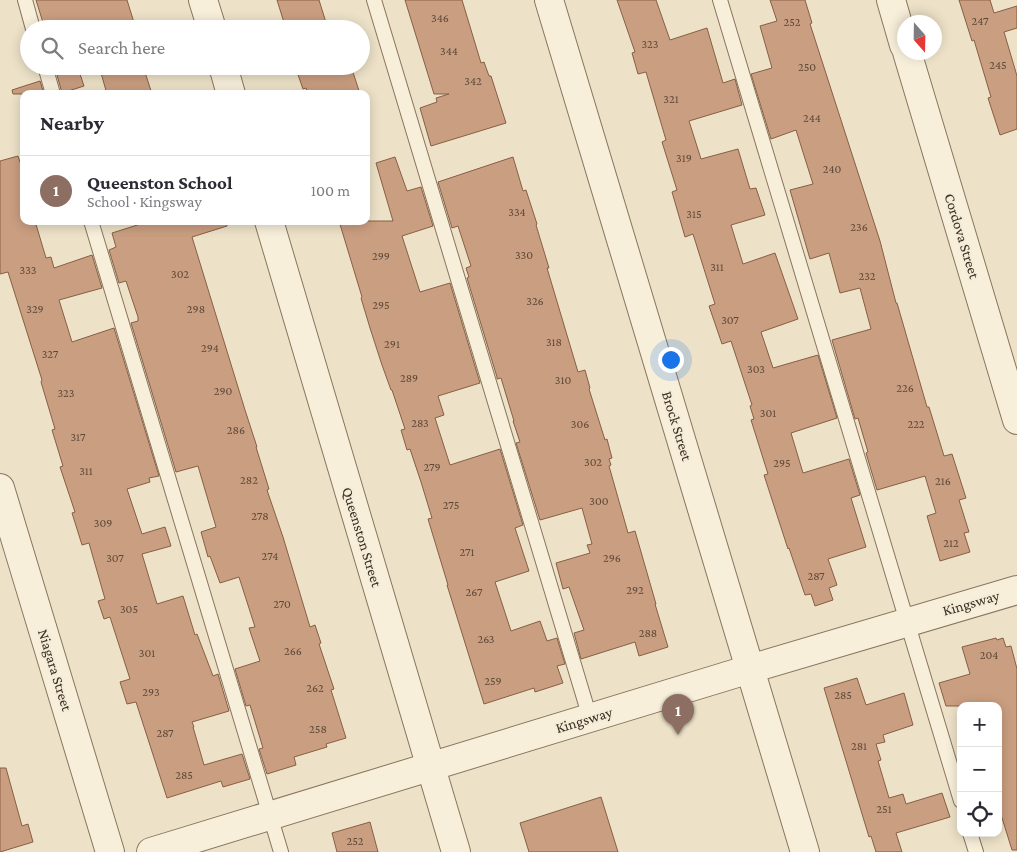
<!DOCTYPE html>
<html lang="en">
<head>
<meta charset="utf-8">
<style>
  :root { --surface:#fff; --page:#f2f2f3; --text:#2b2b33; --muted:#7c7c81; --line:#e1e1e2; --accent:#2563eb }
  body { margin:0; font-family:"Crimson Pro",serif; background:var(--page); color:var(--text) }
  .controls { position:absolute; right:15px; bottom:15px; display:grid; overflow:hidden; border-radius:10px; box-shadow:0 2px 12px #0003 }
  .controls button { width:45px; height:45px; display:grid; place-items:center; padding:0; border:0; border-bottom:1px solid var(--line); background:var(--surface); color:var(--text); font:25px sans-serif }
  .compass { position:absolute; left:897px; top:15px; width:45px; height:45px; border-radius:50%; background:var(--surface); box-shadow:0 2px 12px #0003; rotate:160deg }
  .you { position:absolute; left:670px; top:359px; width:18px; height:18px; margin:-12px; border:4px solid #fff; border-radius:50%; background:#1a73e8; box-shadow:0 0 0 8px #1a73e833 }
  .badge { display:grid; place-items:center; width:32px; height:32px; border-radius:50%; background:var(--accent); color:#fff; font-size:16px; font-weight:700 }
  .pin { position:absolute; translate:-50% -41px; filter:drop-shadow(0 1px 2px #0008) }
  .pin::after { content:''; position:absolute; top:26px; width:18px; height:15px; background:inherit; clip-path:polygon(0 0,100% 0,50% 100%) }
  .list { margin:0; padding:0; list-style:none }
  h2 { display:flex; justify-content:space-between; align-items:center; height:65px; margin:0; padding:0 20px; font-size:21px }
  h2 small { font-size:16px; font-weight:400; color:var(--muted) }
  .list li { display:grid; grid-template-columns:32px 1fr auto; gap:15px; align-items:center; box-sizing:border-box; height:70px; padding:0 20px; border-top:1px solid var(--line) }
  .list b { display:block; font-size:19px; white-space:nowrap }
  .list p { margin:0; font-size:16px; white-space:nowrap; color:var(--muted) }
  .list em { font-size:16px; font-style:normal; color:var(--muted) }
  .icon { flex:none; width:28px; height:28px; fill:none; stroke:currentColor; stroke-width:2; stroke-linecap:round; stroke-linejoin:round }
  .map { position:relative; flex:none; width:1017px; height:852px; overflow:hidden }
  .search { position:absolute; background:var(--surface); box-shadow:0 2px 12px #0003; left:20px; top:20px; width:350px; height:55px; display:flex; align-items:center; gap:12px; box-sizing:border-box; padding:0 18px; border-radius:28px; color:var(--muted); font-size:19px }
  .panel { position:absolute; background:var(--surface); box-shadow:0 2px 12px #0003; left:20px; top:90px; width:350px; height:135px; border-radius:10px }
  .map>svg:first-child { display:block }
</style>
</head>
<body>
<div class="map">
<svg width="1017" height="852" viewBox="0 0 1017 852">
  <rect width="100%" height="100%" fill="#ede2c8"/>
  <path fill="#ca9e80" stroke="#875f44" d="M 36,0 L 127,0 L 136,29 L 45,29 Z
    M 277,0 L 319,0 L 328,29 L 286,29 Z
    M 405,0 L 462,0 L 481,63 L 484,62 L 489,76 L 491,76 L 506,123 L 431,146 L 420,108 L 437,102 L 436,98 L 449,94 L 434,94 Z
    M 617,0 L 656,0 L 670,40 L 707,28 L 723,83 L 735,79 L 742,105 L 689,121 L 701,159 L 738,149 L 750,189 L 756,188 L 765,215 L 731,225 L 743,264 L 775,253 L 798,319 L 761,332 L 773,368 L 818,355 L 837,418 L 791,433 L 803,473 L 849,459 L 860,495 L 851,498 L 866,547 L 828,559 L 837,585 L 829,588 L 833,600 L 815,606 L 811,594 L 805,595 L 789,548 L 788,549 L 764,475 L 768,474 L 751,420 L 754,419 L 750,406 L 752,405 L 731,341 L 722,344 L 709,306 L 715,304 L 693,234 L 685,237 L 672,192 L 677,190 L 662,142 L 666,140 L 646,72 L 638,74 L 632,53 L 635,52 Z
    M 770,0 L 805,0 L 812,23 L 810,24 L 880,241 L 896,303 L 897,303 L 927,407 L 929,407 L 944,456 L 952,454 L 966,498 L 959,500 L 969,532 L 964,533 L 970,552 L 940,561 L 927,516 L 936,513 L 925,476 L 877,490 L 866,453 L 868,452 L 858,418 L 855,419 L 832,340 L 871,329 L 860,288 L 840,293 L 829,253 L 810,259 L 790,190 L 813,184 L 796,130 L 771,139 L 751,74 L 772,68 L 760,26 L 777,21 Z
    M 959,0 L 990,0 L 994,13 L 1017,6 L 1017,28 L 1004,32 L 1017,76 L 1017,129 L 1000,135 L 988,98 L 991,97 L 974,40 L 972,41 Z
    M 99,66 L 143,66 L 152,94 L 107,94 Z
    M 295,66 L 351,66 L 360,94 L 308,94 L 306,88 L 303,89 Z
    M 78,68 L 84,86 L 62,93 L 57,75 Z
    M 40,81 L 44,94 L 13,94 L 12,90 Z
    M 18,156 L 24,174 L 24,221 L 35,221 L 46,258 L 51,257 L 54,268 L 92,255 L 102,288 L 59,300 L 72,342 L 114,328 L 159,476 L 149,478 L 150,482 L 127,489 L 142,534 L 165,527 L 171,546 L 142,554 L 157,604 L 183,596 L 195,635 L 197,634 L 213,676 L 218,674 L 229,711 L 192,722 L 194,727 L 193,727 L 204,765 L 242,754 L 250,779 L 223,787 L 221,781 L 167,798 L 136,702 L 127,704 L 120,682 L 130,679 L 110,617 L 104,619 L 98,601 L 105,599 L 89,543 L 82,545 L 72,513 L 75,512 L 60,467 L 63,466 L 52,430 L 55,429 L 41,382 L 42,380 L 8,272 L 0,274 L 0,161 Z
    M 395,157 L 407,191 L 421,187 L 433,226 L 402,236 L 420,292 L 450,283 L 480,383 L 438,396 L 444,415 L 435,418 L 450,465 L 500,449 L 523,525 L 515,528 L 529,571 L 495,582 L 511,631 L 540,621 L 547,641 L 557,638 L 565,664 L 557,666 L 563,683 L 535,692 L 534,688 L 484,704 L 447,585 L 448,585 L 428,519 L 432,518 L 421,482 L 410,449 L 407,450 L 401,430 L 405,429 L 392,390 L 391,390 L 382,365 L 370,328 L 361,298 L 362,297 L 339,221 L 393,221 L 376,163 Z
    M 513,157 L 523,191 L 526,190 L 537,224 L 536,225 L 549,268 L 547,268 L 578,372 L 585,370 L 590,388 L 589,389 L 605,440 L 607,439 L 612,458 L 609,459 L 611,465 L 609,466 L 628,533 L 635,531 L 656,604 L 655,604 L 668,647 L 639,656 L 635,642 L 581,659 L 574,633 L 584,630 L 569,587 L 563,589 L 556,563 L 590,553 L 587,545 L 592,544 L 582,508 L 540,520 L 516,443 L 520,442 L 513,421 L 514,421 L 501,378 L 497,379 L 497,377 L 467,278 L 469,277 L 466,268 L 471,266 L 458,226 L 452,228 L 438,182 Z
    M 150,221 L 227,221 L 227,226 L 192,237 L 245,410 L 257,447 L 256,447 L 269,489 L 267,490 L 283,537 L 310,627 L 315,625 L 321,643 L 319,644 L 334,689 L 331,690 L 346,738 L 326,744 L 327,747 L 294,757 L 296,765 L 267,774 L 259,749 L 263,748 L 250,705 L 246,706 L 235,669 L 260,661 L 249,628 L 255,627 L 239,577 L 220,583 L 210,556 L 208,557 L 201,532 L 216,527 L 198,466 L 176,472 L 131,323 L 138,321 L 138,317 L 126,281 L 119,283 L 109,250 L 116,247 L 112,233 Z
    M 996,638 L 997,640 L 1003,638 L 1006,647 L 1011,646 L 1017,669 L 1017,850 L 1012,850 L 998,805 L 998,706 L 946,706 L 939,683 L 970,674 L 962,647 Z
    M 857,678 L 866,705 L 904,693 L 913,725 L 883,735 L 885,742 L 876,744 L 881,760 L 878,761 L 889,798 L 903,794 L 906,804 L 942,793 L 950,817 L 896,833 L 902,852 L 876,852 L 871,836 L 869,837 L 824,688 Z
    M 0,768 L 6,768 L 22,826 L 28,824 L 33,842 L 0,852 Z
    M 601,797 L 618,852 L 529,852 L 520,823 Z
    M 370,822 L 378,852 L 337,852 L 332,833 Z"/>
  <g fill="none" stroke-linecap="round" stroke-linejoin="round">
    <defs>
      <path id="lane" d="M 25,0 L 33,29
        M 374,0 L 590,718
        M 720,0 L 961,801
        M 45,66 L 53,94
        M 91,221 L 281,852
        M 970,833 L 976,852"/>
      <path id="street" d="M 203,0 L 212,29
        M 549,0 L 805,852
        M 891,0 L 904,45
        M 907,52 L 1017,420
        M 223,66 L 231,94
        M 269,221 L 456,852
        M 0,488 L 110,852
        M 151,852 L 750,669 L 1017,590"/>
    </defs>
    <use href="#lane" stroke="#89755e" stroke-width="16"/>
    <use href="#street" stroke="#89755e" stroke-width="30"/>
    <use href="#lane" stroke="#f8efdb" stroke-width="14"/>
    <use href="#street" stroke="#f8efdb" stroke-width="28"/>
  </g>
  <g text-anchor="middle" stroke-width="4" stroke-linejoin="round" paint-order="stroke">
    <g font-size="12" fill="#5e4939">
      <text x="440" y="22">346</text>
      <text x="980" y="25">247</text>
      <text x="792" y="26">252</text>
      <text x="650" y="48">323</text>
      <text x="449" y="55">344</text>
      <text x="998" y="69">245</text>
      <text x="807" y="71">250</text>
      <text x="473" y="85">342</text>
      <text x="671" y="103">321</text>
      <text x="812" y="122">244</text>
      <text x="684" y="162">319</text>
      <text x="832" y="173">240</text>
      <text x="517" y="216">334</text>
      <text x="694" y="218">315</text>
      <text x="859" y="231">236</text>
      <text x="524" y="259">330</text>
      <text x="381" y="260">299</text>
      <text x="717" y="271">311</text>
      <text x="28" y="274">333</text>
      <text x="180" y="278">302</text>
      <text x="867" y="280">232</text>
      <text x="535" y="305">326</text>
      <text x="381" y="309">295</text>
      <text x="35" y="313">329</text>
      <text x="196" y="313">298</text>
      <text x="730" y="324">307</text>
      <text x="554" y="346">318</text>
      <text x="392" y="348">291</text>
      <text x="210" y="352">294</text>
      <text x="50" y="358">327</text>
      <text x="756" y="373">303</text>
      <text x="409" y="382">289</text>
      <text x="563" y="384">310</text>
      <text x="905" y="392">226</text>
      <text x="223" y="395">290</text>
      <text x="66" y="397">323</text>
      <text x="768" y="417">301</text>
      <text x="420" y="427">283</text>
      <text x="580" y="428">306</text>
      <text x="916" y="428">222</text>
      <text x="236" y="434">286</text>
      <text x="78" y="441">317</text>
      <text x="593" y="466">302</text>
      <text x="782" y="467">295</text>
      <text x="432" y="471">279</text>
      <text x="86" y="475">311</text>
      <text x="249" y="484">282</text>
      <text x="943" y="485">216</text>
      <text x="599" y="505">300</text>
      <text x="451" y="509">275</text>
      <text x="260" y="520">278</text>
      <text x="103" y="527">309</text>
      <text x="951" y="547">212</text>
      <text x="467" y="556">271</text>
      <text x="270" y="560">274</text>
      <text x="115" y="562">307</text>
      <text x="612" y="562">296</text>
      <text x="816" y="580">287</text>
      <text x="635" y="594">292</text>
      <text x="474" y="596">267</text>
      <text x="282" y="608">270</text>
      <text x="129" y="613">305</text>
      <text x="648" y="637">288</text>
      <text x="486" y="643">263</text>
      <text x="293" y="655">266</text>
      <text x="147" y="657">301</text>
      <text x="989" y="659">204</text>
      <text x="493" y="685">259</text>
      <text x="315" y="692">262</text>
      <text x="151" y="696">293</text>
      <text x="843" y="699">285</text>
      <text x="318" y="733">258</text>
      <text x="165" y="737">287</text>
      <text x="859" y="750">281</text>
      <text x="184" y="779">285</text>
      <text x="884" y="813">251</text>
      <text x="355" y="845">252</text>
    </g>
    <g font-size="15" fill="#3a2d21" stroke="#f5ecd8">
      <text transform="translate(962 236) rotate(73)" y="5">Cordova Street</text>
      <text transform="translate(677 426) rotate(73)" y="5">Brock Street</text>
      <text transform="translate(362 537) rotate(73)" y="5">Queenston Street</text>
      <text transform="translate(971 603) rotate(-16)" y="5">Kingsway</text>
      <text transform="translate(55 670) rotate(73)" y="5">Niagara Street</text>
      <text transform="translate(584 720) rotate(-17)" y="5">Kingsway</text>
    </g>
  </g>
</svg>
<div class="controls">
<button>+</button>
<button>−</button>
<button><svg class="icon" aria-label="locate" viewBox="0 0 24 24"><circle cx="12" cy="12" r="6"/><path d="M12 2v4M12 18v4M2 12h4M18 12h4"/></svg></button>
</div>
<svg class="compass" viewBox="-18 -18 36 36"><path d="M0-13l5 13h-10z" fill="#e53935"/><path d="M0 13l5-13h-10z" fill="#7c7c81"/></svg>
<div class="you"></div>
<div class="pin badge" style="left:678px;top:735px;background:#8d6e63">1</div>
<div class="search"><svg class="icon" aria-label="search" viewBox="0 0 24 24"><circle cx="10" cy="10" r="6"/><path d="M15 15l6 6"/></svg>Search here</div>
<section class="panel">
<h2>Nearby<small></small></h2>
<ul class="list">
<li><span class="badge" style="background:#8d6e63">1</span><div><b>Queenston School</b><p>School · Kingsway</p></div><em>100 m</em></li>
</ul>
</section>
</div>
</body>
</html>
